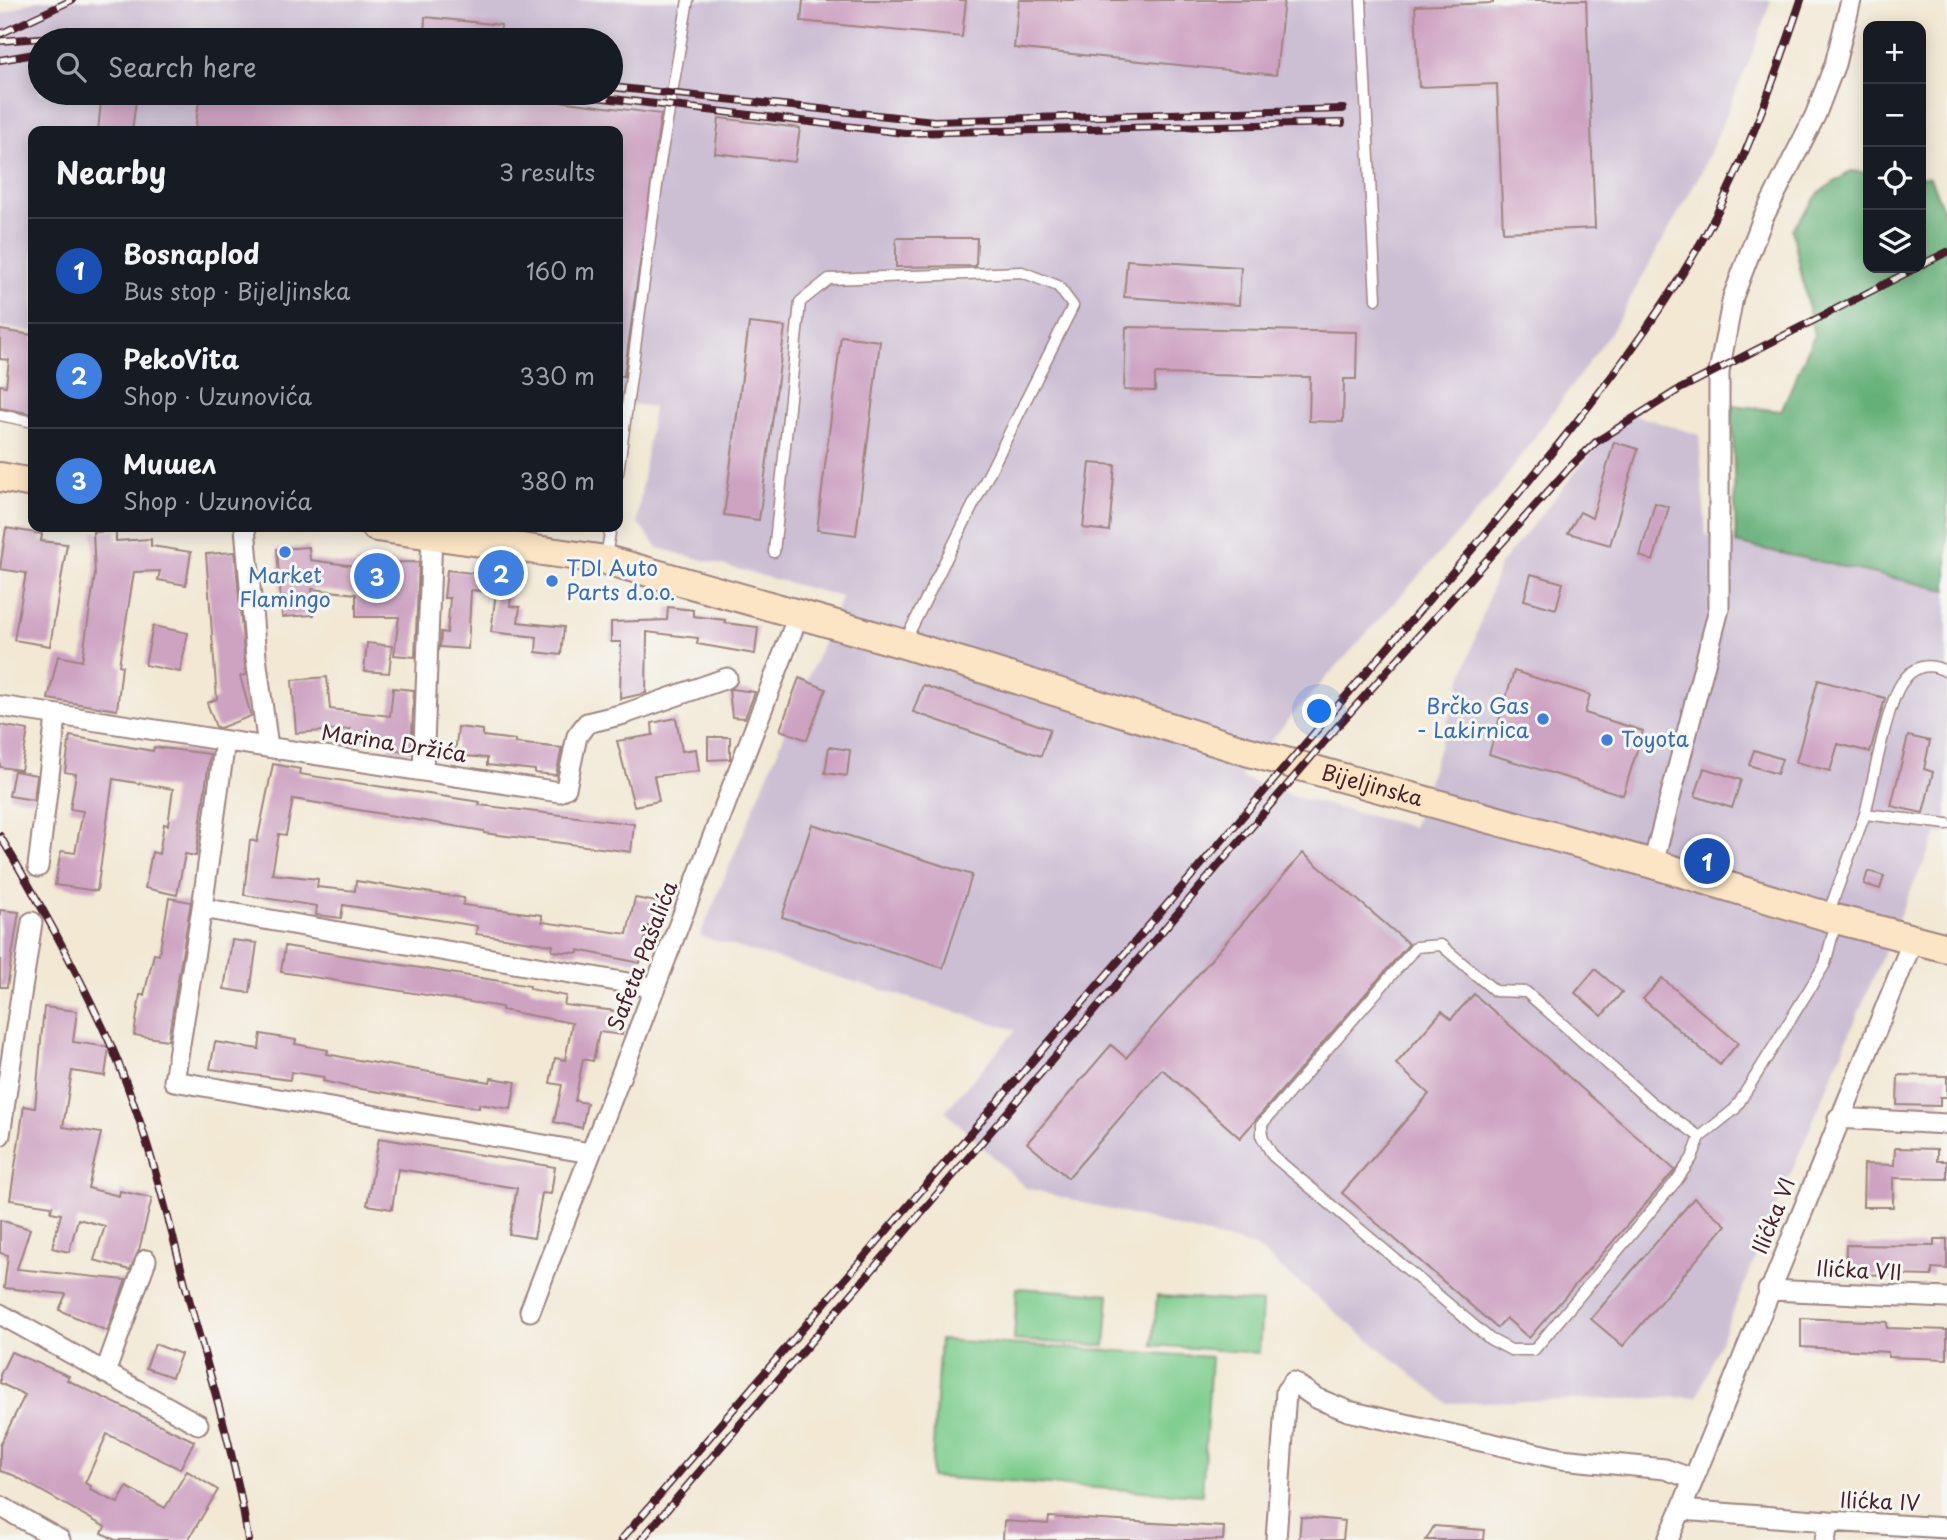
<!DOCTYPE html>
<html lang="en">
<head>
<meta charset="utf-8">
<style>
  :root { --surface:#171b24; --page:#242831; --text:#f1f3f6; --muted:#9ea1a6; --line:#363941; --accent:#d93025 }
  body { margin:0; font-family:"Playpen Sans",sans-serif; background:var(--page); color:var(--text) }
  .controls { position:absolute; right:21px; top:21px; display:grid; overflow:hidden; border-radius:14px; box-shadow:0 4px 18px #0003 }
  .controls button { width:63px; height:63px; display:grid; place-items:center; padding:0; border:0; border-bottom:2px solid var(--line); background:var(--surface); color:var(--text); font:35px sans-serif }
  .you { position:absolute; left:1320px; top:712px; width:24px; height:24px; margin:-18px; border:5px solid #fff; border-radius:50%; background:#1a73e8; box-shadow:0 0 0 10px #1a73e833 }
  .badge { display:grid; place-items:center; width:46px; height:46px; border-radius:50%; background:var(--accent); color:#fff; font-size:23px; font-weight:700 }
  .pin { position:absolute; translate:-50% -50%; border:4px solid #fff; box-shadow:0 2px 7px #0006 }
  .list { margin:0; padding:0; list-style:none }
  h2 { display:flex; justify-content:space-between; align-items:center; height:91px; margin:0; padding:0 28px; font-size:30px }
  h2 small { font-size:23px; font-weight:400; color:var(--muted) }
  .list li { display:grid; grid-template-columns:46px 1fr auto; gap:21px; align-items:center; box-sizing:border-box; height:105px; padding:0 28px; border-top:2px solid var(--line) }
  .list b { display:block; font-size:26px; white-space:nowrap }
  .list p { margin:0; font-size:23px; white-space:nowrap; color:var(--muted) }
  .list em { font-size:23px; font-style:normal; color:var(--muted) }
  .icon { flex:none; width:38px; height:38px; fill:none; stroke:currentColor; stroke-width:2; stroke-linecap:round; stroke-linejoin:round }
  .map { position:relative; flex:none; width:1947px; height:1540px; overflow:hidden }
  .search { position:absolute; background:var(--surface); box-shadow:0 4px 18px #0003; left:28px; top:28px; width:595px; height:77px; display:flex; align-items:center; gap:18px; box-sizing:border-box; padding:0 24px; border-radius:38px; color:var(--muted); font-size:26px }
  .panel { position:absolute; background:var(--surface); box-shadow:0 4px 18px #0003; left:28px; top:126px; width:595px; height:406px; border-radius:14px }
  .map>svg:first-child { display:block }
</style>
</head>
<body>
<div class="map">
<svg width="1947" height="1540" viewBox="0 0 1947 1540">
  <rect width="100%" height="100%" fill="#f6f6f2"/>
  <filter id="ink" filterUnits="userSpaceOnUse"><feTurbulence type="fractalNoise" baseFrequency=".0143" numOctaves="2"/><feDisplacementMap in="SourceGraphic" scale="14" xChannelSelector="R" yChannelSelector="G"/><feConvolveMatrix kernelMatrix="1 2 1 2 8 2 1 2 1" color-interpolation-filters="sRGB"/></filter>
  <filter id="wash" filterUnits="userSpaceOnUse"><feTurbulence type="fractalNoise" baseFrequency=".00686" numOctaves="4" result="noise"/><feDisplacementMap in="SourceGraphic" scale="28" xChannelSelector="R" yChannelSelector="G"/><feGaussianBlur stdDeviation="1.57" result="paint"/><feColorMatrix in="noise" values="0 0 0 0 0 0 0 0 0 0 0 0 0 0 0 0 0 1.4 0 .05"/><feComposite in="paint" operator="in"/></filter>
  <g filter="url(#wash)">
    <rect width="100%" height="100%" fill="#f2e8d4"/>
    <path fill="#ccbed3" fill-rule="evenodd" d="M 36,0 L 1771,0 L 1754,50 L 1702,171 L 1613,329 L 1495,492 L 1296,711 L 1240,777 L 1299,798 L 1413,827 L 1499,566 L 1625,412 L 1699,435 L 1706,535 L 1947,590 L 1947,834 L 1937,834 L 1900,914 L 1697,1397 L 1447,1403 L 1255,1247 L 1026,1188 L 945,1111 L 1016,1030 L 700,936 L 842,597 L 658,548 L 637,522 L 653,407 L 618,402 L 618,131 L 33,131 L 33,331 L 0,327 L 0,15 ZM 40,40 L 611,40 L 611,93 L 40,93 Z"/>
    <path fill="#7ccc8c" stroke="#63765c" stroke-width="2" d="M 1017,1288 L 1109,1294 L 1105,1346 L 1014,1340 Z
      M 1157,1296 L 1262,1303 L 1259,1353 L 1153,1345 Z
      M 940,1340 L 1211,1357 L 1202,1495 L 931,1477 Z"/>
    <path fill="#65b078" stroke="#586852" stroke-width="2" d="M 1851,171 L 1868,173 L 1868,268 L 1921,268 L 1921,177 L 1930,178 L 1947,218 L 1947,590 L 1736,543 L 1732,405 L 1781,411 L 1814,336 L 1792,229 L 1820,192 Z"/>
    <g id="blocks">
      <path fill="#cea3c2" d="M 803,0 L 966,0 L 962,37 L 801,21 Z
        M 1019,0 L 1284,0 L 1276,75 L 1014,48 Z
        M 1493,0 L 1586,0 L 1595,228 L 1503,232 L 1497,84 L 1419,87 L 1415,6 L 1493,3 Z
        M 425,17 L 501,25 L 500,40 L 424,37 Z
        M 102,93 L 137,93 L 132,131 L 98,131 Z
        M 200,93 L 497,93 L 661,114 L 624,376 L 618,376 L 618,131 L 195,131 Z
        M 719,118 L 800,128 L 795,162 L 715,153 Z
        M 896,238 L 977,238 L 976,266 L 896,267 Z
        M 1127,260 L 1241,267 L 1239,305 L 1124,297 Z
        M 749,323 L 785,327 L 759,520 L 724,515 Z
        M 1126,327 L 1357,332 L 1356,379 L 1344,379 L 1343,422 L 1309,421 L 1310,377 L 1155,374 L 1155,391 L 1124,390 Z
        M 0,330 L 33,335 L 33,414 L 0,408 L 0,385 L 6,386 L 9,360 L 0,359 Z
        M 841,336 L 880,341 L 856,535 L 817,530 Z
        M 1614,442 L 1638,449 L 1610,545 L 1568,533 L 1580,512 L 1592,518 Z
        M 1090,463 L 1115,465 L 1109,531 L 1083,528 Z
        M 1655,503 L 1669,507 L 1653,561 L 1640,556 Z
        M 6,528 L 42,534 L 41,541 L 67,544 L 50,646 L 14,640 L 26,573 L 0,569 Z
        M 116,531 L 116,541 L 151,539 L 151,546 L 191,552 L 186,585 L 158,580 L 160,571 L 134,572 L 119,665 L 122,666 L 117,710 L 48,699 L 58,656 L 82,661 L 95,575 L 93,532 Z
        M 309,547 L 310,560 L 356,566 L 356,563 L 419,562 L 415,657 L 394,655 L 399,617 L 356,617 L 356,594 L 312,589 L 314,615 L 282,617 L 277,549 Z
        M 235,552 L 246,675 L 240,676 L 251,716 L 220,728 L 216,727 L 207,703 L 217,699 L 206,554 Z
        M 489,564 L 514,566 L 510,606 L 520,607 L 518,622 L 564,627 L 561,655 L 536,652 L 537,637 L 491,632 L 496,592 L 471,590 L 468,649 L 440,647 L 441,632 L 447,633 L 450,598 L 444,598 L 447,570 L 488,575 Z
        M 1531,574 L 1563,583 L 1556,609 L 1524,600 Z
        M 668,607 L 693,610 L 693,616 L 725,620 L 725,623 L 758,627 L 755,654 L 697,644 L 698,638 L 647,632 L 646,693 L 620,699 L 621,642 L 611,642 L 611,622 L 667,620 Z
        M 153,626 L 188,633 L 180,672 L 145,665 Z
        M 367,643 L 392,646 L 389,673 L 364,671 Z
        M 1514,671 L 1590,695 L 1585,713 L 1643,731 L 1623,795 L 1489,754 Z
        M 327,677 L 330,709 L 390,716 L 393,688 L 414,690 L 411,752 L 389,749 L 390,743 L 349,739 L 350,729 L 296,733 L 292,680 Z
        M 799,678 L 826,689 L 807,740 L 780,730 Z
        M 1818,680 L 1885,698 L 1870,752 L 1838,744 L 1830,771 L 1796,762 Z
        M 923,685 L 1050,729 L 1041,756 L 913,712 Z
        M 732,689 L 755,692 L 745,718 L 732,717 L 729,690 Z
        M 676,718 L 682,751 L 696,749 L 699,771 L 654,776 L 659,801 L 634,806 L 617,741 L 653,735 L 652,723 Z
        M 0,725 L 28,730 L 21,770 L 0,767 Z
        M 458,727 L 483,730 L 483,736 L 515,740 L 515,743 L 562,748 L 556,775 L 535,773 L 535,770 L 487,765 L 487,758 L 455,755 Z
        M 70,736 L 153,751 L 154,747 L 210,754 L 196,856 L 185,854 L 177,895 L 145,888 L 152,852 L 159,854 L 164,824 L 168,825 L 173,789 L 113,779 L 97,891 L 55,885 L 61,851 L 75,853 L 83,811 L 70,809 L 76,774 L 65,772 Z
        M 1908,736 L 1930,741 L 1924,769 L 1933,772 L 1923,813 L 1891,806 Z
        M 708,737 L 730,737 L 730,759 L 708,760 Z
        M 829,747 L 850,750 L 847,776 L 825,773 Z
        M 1754,750 L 1782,759 L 1777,774 L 1749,765 Z
        M 273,764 L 300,769 L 299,774 L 467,800 L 480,802 L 479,805 L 634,824 L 631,852 L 484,833 L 484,831 L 293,799 L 286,835 L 279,834 L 272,874 L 318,879 L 317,887 L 355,891 L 356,881 L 464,898 L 463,905 L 542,915 L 542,922 L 627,934 L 635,898 L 662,903 L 657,928 L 648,926 L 640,963 L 578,950 L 578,953 L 552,951 L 553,945 L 476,934 L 477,926 L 420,917 L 343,905 L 341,918 L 316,915 L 317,906 L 244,895 L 250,840 L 257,842 Z
        M 1704,768 L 1741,780 L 1732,808 L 1695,796 Z
        M 14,771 L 37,775 L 34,800 L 9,796 Z
        M 812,824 L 972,875 L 943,968 L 782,917 Z
        M 1303,853 L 1409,944 L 1240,1138 L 1162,1069 L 1068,1178 L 1027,1143 L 1111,1045 L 1126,1058 Z
        M 1868,871 L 1884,876 L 1880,889 L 1864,884 Z
        M 169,898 L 191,902 L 168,1040 L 134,1035 L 140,995 L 144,995 L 154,954 L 159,955 Z
        M 0,910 L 19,912 L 7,987 L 0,987 Z
        M 232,940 L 257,943 L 250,993 L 224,989 Z
        M 285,946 L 530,986 L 530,989 L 566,996 L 564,1005 L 625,1012 L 622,1035 L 599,1032 L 593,1061 L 583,1059 L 575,1101 L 587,1103 L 582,1128 L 554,1122 L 562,1085 L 550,1083 L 555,1058 L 565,1060 L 572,1023 L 502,1010 L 502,1007 L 281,972 Z
        M 1595,969 L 1622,992 L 1602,1016 L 1575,993 Z
        M 1662,978 L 1738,1043 L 1720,1065 L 1643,999 Z
        M 1474,994 L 1675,1170 L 1529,1338 L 1506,1318 L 1497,1328 L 1342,1193 L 1429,1094 L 1396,1064 L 1442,1011 L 1451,1019 Z
        M 44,1007 L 77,1011 L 73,1042 L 109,1047 L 105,1076 L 72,1071 L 63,1127 L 101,1133 L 88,1188 L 119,1196 L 120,1191 L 152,1198 L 139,1250 L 130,1270 L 94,1260 L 105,1226 L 78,1219 L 69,1252 L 52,1248 L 61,1214 L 51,1212 L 52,1206 L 10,1200 L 24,1106 L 35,1108 Z
        M 261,1034 L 296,1040 L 295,1044 L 328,1050 L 327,1054 L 352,1059 L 490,1082 L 491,1078 L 516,1082 L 511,1109 L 479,1104 L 479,1108 L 349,1087 L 323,1081 L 324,1077 L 291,1072 L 290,1080 L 210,1069 L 215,1042 L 259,1049 Z
        M 1898,1075 L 1947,1076 L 1947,1097 L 1940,1097 L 1940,1106 L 1897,1105 Z
        M 379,1138 L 555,1167 L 551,1194 L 542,1193 L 534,1238 L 509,1234 L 517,1188 L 398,1169 L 392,1209 L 367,1205 Z
        M 1895,1148 L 1937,1149 L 1937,1161 L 1947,1161 L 1947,1179 L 1893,1178 L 1893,1207 L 1863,1207 L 1864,1164 L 1894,1165 Z
        M 1694,1198 L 1726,1225 L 1623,1346 L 1591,1319 Z
        M 0,1220 L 30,1229 L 17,1269 L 126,1280 L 107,1331 L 59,1310 L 66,1294 L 4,1288 L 8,1255 L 0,1253 Z
        M 1934,1239 L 1947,1239 L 1947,1269 L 1932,1268 L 1932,1276 L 1845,1274 L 1846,1245 L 1934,1246 Z
        M 1801,1318 L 1887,1322 L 1887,1328 L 1947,1330 L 1947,1359 L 1888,1357 L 1888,1352 L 1801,1347 Z
        M 155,1344 L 181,1354 L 172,1377 L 146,1368 Z
        M 11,1352 L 69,1376 L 67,1380 L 194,1441 L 180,1469 L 107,1434 L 85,1483 L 91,1486 L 90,1490 L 118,1503 L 127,1487 L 165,1508 L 187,1471 L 218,1490 L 188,1540 L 115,1540 L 102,1533 L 105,1527 L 13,1475 L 0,1471 L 0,1445 L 25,1395 L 0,1383 L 0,1375 Z
        M 1049,1517 L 1224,1527 L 1223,1540 L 1003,1540 L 1004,1521 L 1048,1524 Z
        M 1301,1517 L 1345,1521 L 1343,1540 L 1299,1540 Z
        M 1434,1526 L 1484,1530 L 1483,1540 L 1426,1540 Z"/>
    </g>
  </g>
  <g filter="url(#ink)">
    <use href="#blocks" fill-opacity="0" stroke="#9e8480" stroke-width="2"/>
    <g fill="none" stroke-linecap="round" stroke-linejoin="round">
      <defs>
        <path id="lane" d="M 1361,0 L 1376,299
          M 0,415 L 33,422
          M 618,473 L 660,163 L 688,0
          M 774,552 L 800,302 L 829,279 L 1022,272 L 1058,286 L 1073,306 L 904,643
          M 606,556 L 611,527
          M 1865,814 C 1873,783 1886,708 1901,684 C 1912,666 1929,661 1947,672
          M 1828,914 L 1865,814 L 1947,824
          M 1700,1137 L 1692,1158 L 1677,1180 L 1534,1350 L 1511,1350 L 1490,1339 L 1273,1156 L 1262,1137 L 1262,1124 L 1416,947 L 1441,945 L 1495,991 L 1526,992 L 1651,1102 L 1700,1137 L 1735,1109 L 1825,964 L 1836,922"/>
        <path id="street" d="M 245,527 L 256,657 L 268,747
          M 0,706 L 559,792 L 566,788 L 577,736 L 587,723 L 624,714 L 727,678
          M 225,741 L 202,908 L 656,988
          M 423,771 L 432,534
          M 1653,864 L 1719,609 L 1719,372 L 1733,297 L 1763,218 L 1815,116 L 1835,64 L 1851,0
          M 38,867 L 56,717
          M 202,908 L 174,1081 L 590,1153
          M 1838,1118 L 1947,1124
          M 0,1135 L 32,922
          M 1768,1290 L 1947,1298
          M 530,1311 L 798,616
          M 0,1314 L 198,1424
          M 105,1373 L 146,1260
          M 0,1506 L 60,1540
          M 1681,1510 L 1913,940
          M 1276,1540 L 1286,1391 L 1293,1382 L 1316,1398 L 1348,1411 L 1561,1459 L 1665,1469 L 1693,1479
          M 1668,1540 L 1681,1510 L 1829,1521
          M 1825,1540 L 1829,1521 L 1947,1528"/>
        <g id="secondary">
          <path d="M 0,477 L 33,483"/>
          <path id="s1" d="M 376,527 L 606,560 L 904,644 L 1246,751 L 1653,864 L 1836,919 L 1947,948"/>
        </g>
      </defs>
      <use href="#lane" stroke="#9e8480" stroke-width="13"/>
      <use href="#street" stroke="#9e8480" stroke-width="23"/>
      <use href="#secondary" stroke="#9e8480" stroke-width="32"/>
      <use href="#lane" stroke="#fff" stroke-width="10"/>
      <use href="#street" stroke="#fff" stroke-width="19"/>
      <use href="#secondary" stroke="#fce5c4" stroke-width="28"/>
      <defs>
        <path id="rail" d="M 0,34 L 72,0
          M 0,41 L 95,34 L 144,40
          M 0,60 L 40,53
          M 611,87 L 934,121 L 1343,109
          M 561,93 L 905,133 L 1342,123
          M 1921,265 L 1947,252
          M 0,836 C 38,899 74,965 105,1032 C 146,1121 168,1219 193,1314 C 214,1389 237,1463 248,1540
          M 621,1540 L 1481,539 C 1567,434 1661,325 1722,203 C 1754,137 1778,69 1801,0
          M 641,1540 L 1337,727 L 1569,468 L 1596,442 L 1678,390 L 1916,268"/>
      </defs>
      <use href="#rail" stroke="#4a1f2b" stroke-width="8"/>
      <use href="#rail" stroke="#f6f6f2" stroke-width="5" stroke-dasharray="16" stroke-linecap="butt"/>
    </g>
  </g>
  <g fill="#3f7fe0" stroke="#f6f6f2" stroke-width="2.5">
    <circle cx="285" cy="552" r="7"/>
    <circle cx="552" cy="581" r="7"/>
    <circle cx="1543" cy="719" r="7"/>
    <circle cx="1607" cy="740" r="7"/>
  </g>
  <g text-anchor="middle" stroke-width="6" stroke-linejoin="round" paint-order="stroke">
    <g font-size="21" fill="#366cbe" stroke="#f6f6f2" text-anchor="start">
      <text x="566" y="576">TDI Auto<tspan x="566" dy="24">Parts d.o.o.</tspan></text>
      <text x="285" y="583" text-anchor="middle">Market<tspan x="285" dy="24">Flamingo</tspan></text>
      <text x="1529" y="714" text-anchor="end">Brčko Gas<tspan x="1529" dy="24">- Lakirnica</tspan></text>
      <text x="1621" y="747">Toyota</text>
    </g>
    <g font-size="21" fill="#4a1f2b" stroke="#f6f6f2">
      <text transform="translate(394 744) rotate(9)" y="7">Marina Držića</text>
      <text dy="7" stroke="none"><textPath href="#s1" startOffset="1031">Bijeljinska</textPath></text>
      <text transform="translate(643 956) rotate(-69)" y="7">Safeta Pašalića</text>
      <text transform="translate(1774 1216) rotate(-68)" y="7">Ilićka VI</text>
      <text transform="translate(1859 1271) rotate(3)" y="7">Ilićka VII</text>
      <text transform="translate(1880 1502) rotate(2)" y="7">Ilićka IV</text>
    </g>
  </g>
</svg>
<div class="controls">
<button>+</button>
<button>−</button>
<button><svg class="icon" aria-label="locate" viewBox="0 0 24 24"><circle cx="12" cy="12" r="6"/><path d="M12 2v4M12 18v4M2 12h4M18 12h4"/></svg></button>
<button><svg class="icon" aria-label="layers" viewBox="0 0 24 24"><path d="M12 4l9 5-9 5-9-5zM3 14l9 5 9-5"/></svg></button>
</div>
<div class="you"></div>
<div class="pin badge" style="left:1707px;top:861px;background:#1a4fb4">1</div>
<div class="pin badge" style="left:501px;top:573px;background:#3f7fe0">2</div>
<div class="pin badge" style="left:377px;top:576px;background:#3f7fe0">3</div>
<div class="search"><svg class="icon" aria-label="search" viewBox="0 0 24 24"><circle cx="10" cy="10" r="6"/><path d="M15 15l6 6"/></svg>Search here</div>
<section class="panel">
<h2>Nearby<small>3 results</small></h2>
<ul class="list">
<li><span class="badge" style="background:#1a4fb4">1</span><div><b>Bosnaplod</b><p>Bus stop · Bijeljinska</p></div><em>160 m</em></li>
<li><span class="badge" style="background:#3f7fe0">2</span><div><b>PekoVita</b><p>Shop · Uzunovića</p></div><em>330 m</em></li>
<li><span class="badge" style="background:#3f7fe0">3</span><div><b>Мишел</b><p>Shop · Uzunovića</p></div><em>380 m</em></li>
</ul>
</section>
</div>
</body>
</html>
